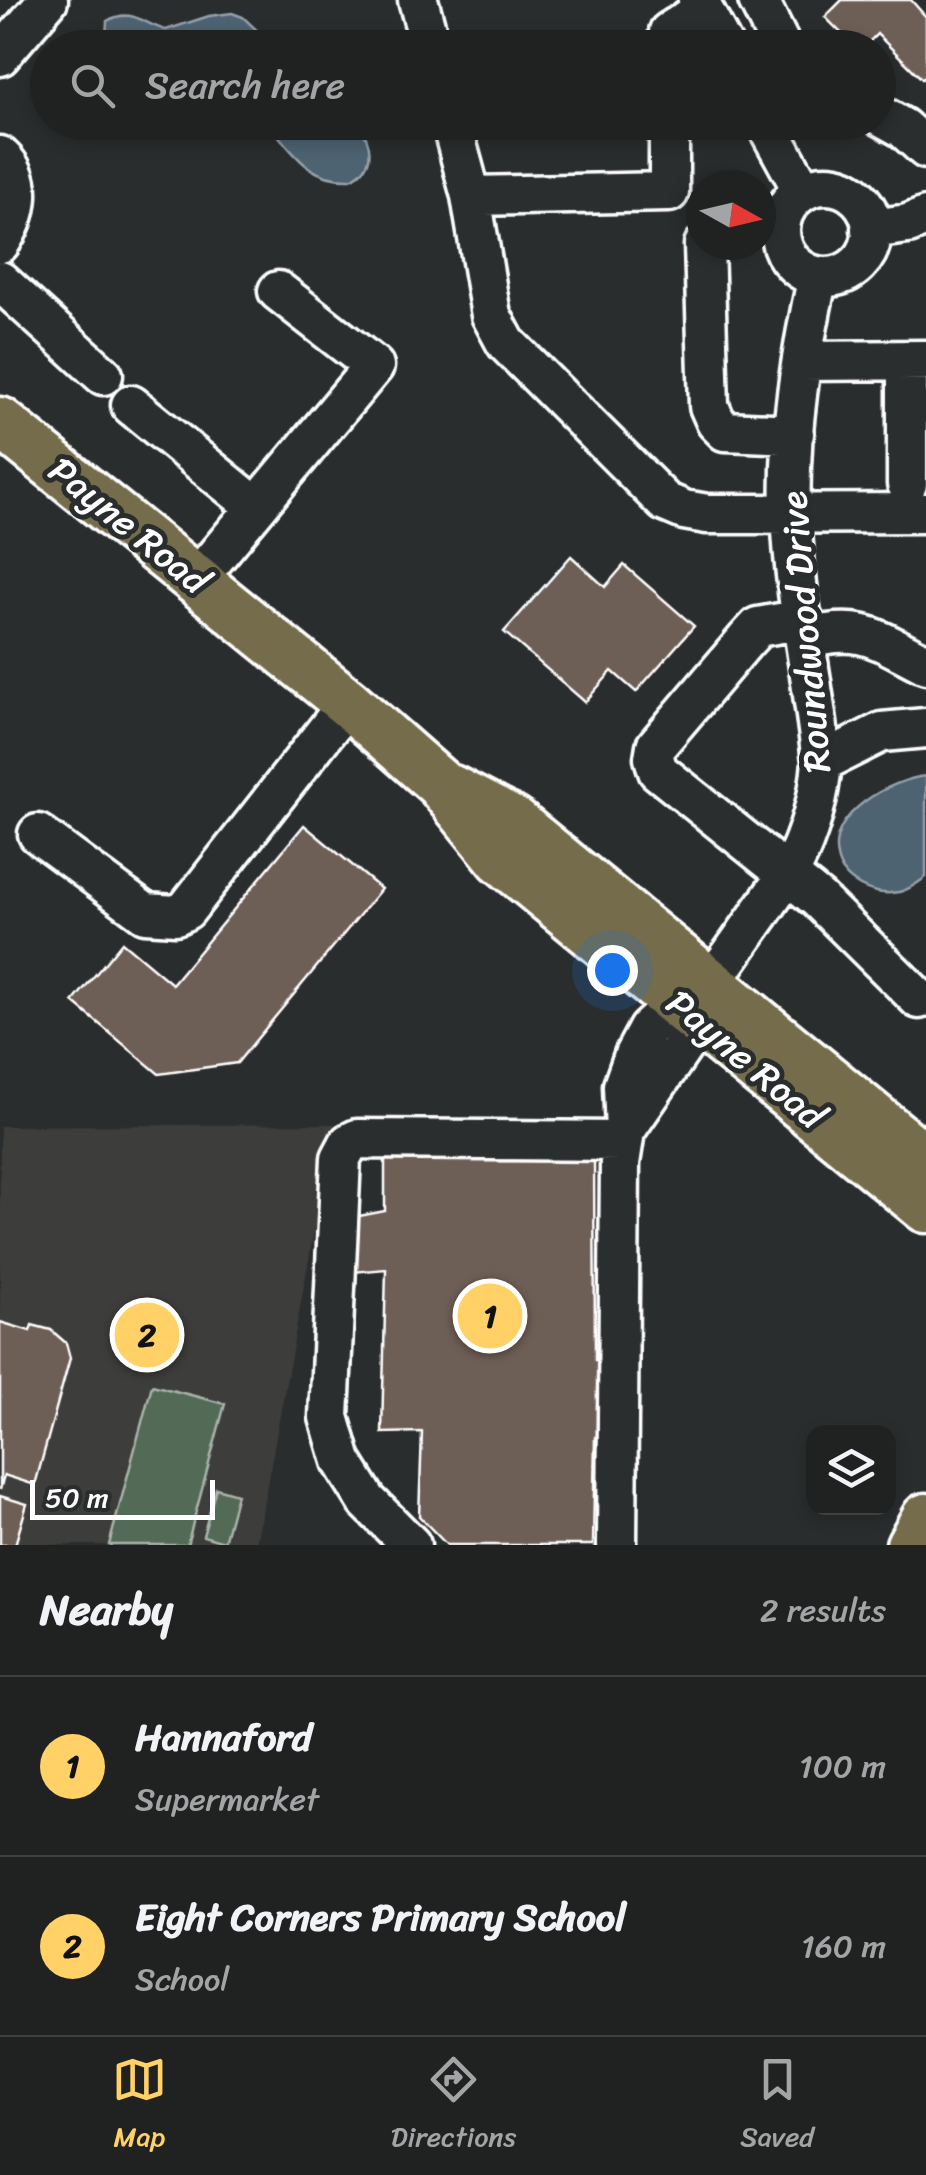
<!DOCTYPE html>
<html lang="en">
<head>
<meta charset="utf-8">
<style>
  :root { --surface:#202222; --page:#2d2f2f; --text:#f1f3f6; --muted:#a2a4a5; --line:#3d3f40; --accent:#ffd166 }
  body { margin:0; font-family:Sriracha,sans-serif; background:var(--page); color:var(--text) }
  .controls { position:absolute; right:30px; bottom:30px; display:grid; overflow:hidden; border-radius:20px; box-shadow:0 5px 15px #0003 }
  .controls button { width:90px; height:90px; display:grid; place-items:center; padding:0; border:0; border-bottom:2px solid var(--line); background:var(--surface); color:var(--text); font:50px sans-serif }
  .compass { position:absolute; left:686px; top:170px; width:90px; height:90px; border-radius:50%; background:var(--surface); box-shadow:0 5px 15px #0003; rotate:98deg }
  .scale { position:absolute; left:30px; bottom:25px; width:185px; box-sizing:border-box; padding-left:10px; border:5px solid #fff; border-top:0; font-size:28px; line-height:35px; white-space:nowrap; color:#fff; -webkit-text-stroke:8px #2a2d2e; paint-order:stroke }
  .you { position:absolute; left:612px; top:970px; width:35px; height:35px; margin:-25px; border:8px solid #fff; border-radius:50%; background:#1a73e8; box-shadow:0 0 0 15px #1a73e833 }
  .badge { display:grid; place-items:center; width:65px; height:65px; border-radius:50%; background:var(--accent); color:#111; font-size:32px; font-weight:700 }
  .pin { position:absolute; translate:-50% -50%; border:5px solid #fff; box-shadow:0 2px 10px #0006 }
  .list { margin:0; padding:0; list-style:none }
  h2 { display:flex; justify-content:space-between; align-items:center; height:130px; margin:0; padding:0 40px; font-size:42px }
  h2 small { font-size:32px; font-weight:400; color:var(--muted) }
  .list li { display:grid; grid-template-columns:65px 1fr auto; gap:30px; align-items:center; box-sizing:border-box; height:180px; padding:0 40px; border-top:2px solid var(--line) }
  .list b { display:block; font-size:38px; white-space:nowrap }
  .list p { margin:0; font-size:32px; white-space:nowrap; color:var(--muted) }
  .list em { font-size:32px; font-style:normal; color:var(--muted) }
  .icon { flex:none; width:55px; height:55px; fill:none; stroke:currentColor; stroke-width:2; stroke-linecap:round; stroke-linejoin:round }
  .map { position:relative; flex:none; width:926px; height:1545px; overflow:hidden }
  .search { position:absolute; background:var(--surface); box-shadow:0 5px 15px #0003; left:30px; right:30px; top:30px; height:110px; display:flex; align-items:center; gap:25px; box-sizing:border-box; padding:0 35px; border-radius:55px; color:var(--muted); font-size:38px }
  .sheet { height:490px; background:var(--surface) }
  nav { display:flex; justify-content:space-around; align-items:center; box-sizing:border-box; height:140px; border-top:2px solid var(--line); background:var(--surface); font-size:28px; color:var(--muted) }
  nav a { display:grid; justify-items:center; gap:5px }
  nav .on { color:var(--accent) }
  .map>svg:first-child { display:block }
</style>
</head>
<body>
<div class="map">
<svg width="926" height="1545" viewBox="0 0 926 1545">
  <rect width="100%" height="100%" fill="#2a2d2e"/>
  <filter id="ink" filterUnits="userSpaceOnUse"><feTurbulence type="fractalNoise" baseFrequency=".01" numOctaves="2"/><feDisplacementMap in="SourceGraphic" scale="20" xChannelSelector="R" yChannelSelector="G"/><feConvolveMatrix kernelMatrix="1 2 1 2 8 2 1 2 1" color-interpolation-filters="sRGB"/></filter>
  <g filter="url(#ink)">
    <path fill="#3e3c3a" d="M 334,1124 L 256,1545 L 0,1545 L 0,1126 Z"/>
    <path fill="#536a56" stroke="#a9b4aa" stroke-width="2.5" d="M 152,1385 L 225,1404 L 187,1545 L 109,1545 Z
      M 216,1488 L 237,1494 L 224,1542 L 203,1536 Z"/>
    <path fill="#4e6372" stroke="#95a1aa" stroke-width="2.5" d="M 232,13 L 243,17 L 264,37 L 324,47 L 116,47 L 106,36 L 107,21 C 132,7 143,24 166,30 L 209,16 Z
      M 267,123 L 358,123 C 372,143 377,166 351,179 C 306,181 293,150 267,123 Z
      M 926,776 L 926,877 C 918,883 909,890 899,892 C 874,897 842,883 837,857 C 827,813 891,780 926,776 Z"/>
    <path fill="#6e5e56" stroke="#fff" stroke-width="2.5" d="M 842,0 L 911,0 L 926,17 L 926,75 L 922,79 L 877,34 L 863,48 L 856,48 L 825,17 Z
      M 571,556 L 605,587 L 624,565 L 694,626 L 636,692 L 612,671 L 585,702 L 504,632 Z
      M 304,825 L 381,889 L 237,1063 L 159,1074 L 73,1002 L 122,942 L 172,984 Z
      M 385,1148 L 594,1149 L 595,1360 L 602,1360 L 601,1437 L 595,1437 L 593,1545 L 447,1545 L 419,1516 L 422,1432 L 382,1433 L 386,1269 L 353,1272 L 354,1217 L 385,1211 Z
      M 0,1322 L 30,1331 L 32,1325 L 51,1330 L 66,1343 L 70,1358 L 35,1485 L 4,1475 L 0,1490 Z
      M 0,1496 L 27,1504 L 15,1545 L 0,1545 Z"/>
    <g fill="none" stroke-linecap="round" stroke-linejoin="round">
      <defs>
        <path id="minor" d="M 418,0 L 431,48
          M 698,0 L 724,48
          M 758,0 L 782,48
          M 669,48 L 669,32 L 703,10
          M 0,56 L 48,0
          M 878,114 L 903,128 L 926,149
          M 451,122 L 471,196 L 491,315 L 506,343 L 665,502 L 684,510 L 707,514 L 926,513
          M 765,122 L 803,191
          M 0,156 C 27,180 18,216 0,243
          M780 231a46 46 0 1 1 92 0a46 46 0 1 1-92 0Z
          M 471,196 L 669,192 L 669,122
          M 871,229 L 908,224 L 926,217
          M 704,245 L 709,406 L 716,422 L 725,431 L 794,434
          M 0,281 L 103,375
          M 803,361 L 926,360
          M 131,405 L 256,507
          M 907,484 L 907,361
          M 197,579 L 374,366 L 278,291
          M 803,619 L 758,627 L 746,640 L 656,746 L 654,758 L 658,771 L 818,899 L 919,999
          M 806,638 C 864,624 876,639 926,664
          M 822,762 L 882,732 L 926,728
          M 38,834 L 145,913 L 176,915 L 186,910 L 348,703
          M 695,1006 L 792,868 C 809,834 819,800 822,762 C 813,679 794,595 791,511 C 788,433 801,352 818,276
          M 625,1131 L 686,1042 L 690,1012
          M 411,1545 L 367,1501 L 342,1461 L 329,1417 L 341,1158 L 349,1143 L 357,1139 L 622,1141
          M 617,1545 L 620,1163 L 625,1131 L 623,1086 L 634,1055 L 648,1029 L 660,1018 L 690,1012"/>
        <path id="major" d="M 0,422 L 348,703 L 440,784 L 501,859 L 926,1208
          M 452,790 L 514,822 L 926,1160
          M 911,1545 L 926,1518"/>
      </defs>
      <use href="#minor" stroke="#fff" stroke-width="45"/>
      <use href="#major" stroke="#fff" stroke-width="55"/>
      <use href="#minor" stroke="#2a2d2e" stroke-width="38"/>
      <use href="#major" stroke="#746c4b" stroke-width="48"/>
    </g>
  </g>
  <g text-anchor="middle" stroke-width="10" stroke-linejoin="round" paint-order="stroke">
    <g font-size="38" fill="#fff" stroke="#2a2d2e">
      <text transform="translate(129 525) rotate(39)" y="13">Payne Road</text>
      <text transform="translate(805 632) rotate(-95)" y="13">Roundwood Drive</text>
      <text transform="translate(746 1059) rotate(40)" y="13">Payne Road</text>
    </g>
  </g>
</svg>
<div class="controls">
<button><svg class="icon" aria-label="layers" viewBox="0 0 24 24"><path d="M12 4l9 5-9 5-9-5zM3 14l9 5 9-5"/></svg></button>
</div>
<svg class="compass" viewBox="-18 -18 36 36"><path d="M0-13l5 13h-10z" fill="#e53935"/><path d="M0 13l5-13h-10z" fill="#a2a4a5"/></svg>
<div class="scale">50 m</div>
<div class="you"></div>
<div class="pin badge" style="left:490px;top:1316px">1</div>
<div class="pin badge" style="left:147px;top:1335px">2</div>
<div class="search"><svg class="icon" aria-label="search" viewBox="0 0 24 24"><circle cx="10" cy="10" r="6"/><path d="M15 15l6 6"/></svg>Search here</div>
</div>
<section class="sheet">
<h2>Nearby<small>2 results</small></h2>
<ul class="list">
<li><span class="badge">1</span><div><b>Hannaford</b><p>Supermarket</p></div><em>100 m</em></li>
<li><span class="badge">2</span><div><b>Eight Corners Primary School</b><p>School</p></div><em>160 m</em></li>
</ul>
</section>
<nav>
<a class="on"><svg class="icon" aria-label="map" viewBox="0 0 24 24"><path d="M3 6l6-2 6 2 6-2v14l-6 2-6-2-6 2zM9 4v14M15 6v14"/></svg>Map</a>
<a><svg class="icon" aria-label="directions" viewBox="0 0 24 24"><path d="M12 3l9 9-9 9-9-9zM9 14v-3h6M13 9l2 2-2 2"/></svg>Directions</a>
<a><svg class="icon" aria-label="saved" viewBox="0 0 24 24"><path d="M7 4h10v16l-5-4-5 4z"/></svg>Saved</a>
</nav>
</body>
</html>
